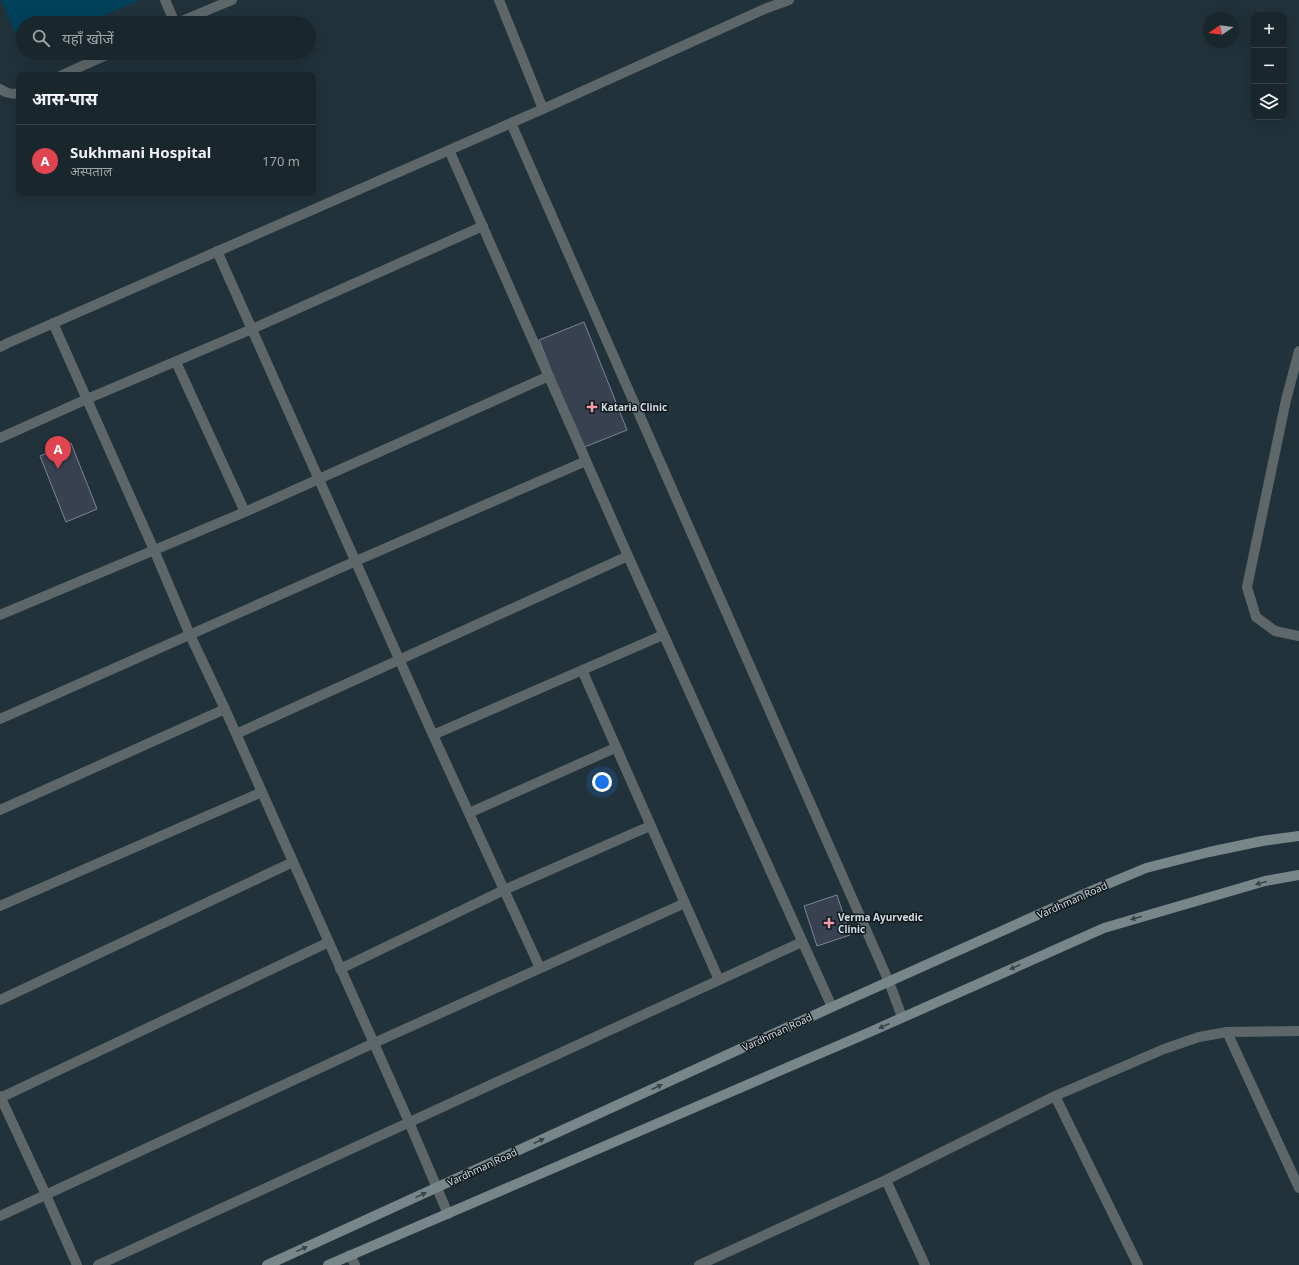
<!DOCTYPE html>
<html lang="hi">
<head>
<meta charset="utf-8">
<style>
  :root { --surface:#19262c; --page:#222e34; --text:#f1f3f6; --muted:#9fa5a9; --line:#374348; --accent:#8c9099 }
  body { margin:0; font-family:"Noto Sans","Noto Sans Devanagari",sans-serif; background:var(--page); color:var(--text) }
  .controls { position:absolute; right:12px; top:12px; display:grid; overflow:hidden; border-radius:8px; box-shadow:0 4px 16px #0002 }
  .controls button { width:36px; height:36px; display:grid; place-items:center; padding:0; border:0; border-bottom:1px solid var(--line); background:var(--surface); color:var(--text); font:20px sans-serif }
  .compass { position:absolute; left:1203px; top:12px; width:36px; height:36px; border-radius:50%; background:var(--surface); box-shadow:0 4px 16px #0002; rotate:257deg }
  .you { position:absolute; left:602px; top:782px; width:14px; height:14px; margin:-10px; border:3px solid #fff; border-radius:50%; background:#1a73e8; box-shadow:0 0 0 6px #1a73e833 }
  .badge { display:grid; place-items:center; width:26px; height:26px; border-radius:50%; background:var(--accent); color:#fff; font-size:13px; font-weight:700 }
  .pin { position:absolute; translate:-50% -33px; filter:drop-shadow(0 1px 2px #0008) }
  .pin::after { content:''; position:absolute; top:21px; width:14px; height:12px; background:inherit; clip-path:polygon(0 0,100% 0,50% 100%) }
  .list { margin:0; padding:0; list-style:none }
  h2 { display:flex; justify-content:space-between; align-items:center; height:52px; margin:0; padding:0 16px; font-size:17px }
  h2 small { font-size:13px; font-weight:400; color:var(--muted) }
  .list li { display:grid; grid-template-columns:26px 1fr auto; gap:12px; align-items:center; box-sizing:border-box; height:72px; padding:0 16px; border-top:1px solid var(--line) }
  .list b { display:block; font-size:15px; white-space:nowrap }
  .list p { margin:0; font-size:13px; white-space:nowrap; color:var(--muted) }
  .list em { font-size:13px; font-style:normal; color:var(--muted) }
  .icon { flex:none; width:22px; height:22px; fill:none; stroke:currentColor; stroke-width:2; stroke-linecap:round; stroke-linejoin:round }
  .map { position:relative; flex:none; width:1299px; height:1265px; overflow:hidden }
  .search { position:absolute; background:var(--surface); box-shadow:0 4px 16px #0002; left:16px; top:16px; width:300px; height:44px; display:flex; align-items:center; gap:10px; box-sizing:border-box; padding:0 14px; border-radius:22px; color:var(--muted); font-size:15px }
  .panel { position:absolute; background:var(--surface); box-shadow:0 4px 16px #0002; left:16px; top:72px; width:300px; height:124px; border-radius:8px }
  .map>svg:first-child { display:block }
</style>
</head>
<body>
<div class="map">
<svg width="1299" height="1265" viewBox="0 0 1299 1265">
  <rect width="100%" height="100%" fill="#21323b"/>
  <path fill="#02415a" d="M 1,0 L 137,0 L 137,1 L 87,23 L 23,23 L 23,50 Z"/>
  <path fill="#384150" stroke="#7b8596" d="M 584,322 L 627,430 L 582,448 L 539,340 Z
    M 71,443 L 97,509 L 66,522 L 40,456 Z
    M 837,895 L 850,935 L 817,946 L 804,906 Z"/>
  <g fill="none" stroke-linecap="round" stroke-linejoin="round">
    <path stroke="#5d6769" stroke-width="10" d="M 1299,351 L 1286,400 L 1247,587 L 1256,617 L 1275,631 L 1299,636"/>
    <path stroke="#5d6769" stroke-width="10" d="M 165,0 L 175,23
      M 499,0 L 543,109
      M 177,23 L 232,0
      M 62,75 L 111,53
      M 0,89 C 6,93 11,95 19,93
      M 511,123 L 889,982 L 902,1017
      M 449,150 L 628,556 L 832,1007
      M 217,251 L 433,735 L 540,968
      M 53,323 L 154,550 L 190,635 L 225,709 L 409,1122 L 448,1214
      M 0,347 L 8,343 L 543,109 L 767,8 L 789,0
      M 176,362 L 245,512
      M 0,438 L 87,399 L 252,329 L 483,226
      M 0,615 L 245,512 L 549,376
      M 582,670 L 719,980
      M 0,719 L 356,561 L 586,461
      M 236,734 L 628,556
      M 433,735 L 663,635
      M 0,810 L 225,709
      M 469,813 L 615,748
      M 0,906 L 262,792
      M 340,969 L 504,890 L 650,826
      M 0,1000 L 293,862
      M 1227,1032 L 1299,1188
      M 0,1096 L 46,1195 L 77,1265
      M 1055,1096 L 1138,1265
      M 0,1098 L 329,942
      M 886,1180 L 925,1265
      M 0,1216 L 374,1043 L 685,903
      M 350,1255 L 355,1265
      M 98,1265 L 802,942
      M 699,1265 L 886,1180 L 1055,1096 L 1164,1049 L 1199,1037 L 1227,1032 L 1299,1031"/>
    <path stroke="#778789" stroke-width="10" d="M 267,1265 L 832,1007 L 1091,891 L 1146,868 L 1209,852 L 1262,841 L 1299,836
      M 328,1265 L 870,1032 L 1104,928 L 1265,881 L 1299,875"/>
  </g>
  <defs><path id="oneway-solid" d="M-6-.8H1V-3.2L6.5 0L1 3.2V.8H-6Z"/></defs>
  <g fill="#3a4548">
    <use href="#oneway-solid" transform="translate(1261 883) rotate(165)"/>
    <use href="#oneway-solid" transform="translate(1136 918) rotate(164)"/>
    <use href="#oneway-solid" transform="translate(1015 967) rotate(156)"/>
    <use href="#oneway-solid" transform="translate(884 1026) rotate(155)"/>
    <use href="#oneway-solid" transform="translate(657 1087) rotate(-25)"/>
    <use href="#oneway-solid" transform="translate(539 1141) rotate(-25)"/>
    <use href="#oneway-solid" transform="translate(421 1195) rotate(-24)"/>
    <use href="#oneway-solid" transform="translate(302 1249) rotate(-24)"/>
  </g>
  <g fill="#f39aa8" stroke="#11191d" stroke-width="1.5">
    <path d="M590 401h4v4h4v4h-4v4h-4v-4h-4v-4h4z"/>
    <path d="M827 917h4v4h4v4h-4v4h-4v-4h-4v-4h4z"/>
  </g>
  <g text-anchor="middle" stroke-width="3" stroke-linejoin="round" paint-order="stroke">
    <g font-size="10" font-weight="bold" fill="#d2dce2" stroke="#11191d" text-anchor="start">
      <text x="601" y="411">Kataria Clinic</text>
      <text x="838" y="921">Verma Ayurvedic<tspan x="838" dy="12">Clinic</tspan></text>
    </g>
    <g font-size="10" fill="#d2dce2" stroke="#11191d">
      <text transform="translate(1072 900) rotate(-24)" y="4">Vardhman Road</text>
      <text transform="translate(777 1032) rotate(-25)" y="4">Vardhman Road</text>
      <text transform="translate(482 1167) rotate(-25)" y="4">Vardhman Road</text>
    </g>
  </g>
</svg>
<div class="controls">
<button>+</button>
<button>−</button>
<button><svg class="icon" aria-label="layers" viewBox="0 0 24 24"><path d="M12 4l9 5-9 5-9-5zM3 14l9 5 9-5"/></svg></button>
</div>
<svg class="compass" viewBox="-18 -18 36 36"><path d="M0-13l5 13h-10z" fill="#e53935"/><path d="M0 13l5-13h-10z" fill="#9fa5a9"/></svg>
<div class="you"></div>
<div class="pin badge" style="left:58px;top:469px;background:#e0444e">A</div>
<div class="search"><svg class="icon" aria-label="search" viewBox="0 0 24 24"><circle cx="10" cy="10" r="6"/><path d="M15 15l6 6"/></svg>यहाँ खोजें</div>
<section class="panel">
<h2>आस-पास<small></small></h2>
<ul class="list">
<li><span class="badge" style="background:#e0444e">A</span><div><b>Sukhmani Hospital</b><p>अस्पताल</p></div><em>170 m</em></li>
</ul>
</section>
</div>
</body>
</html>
